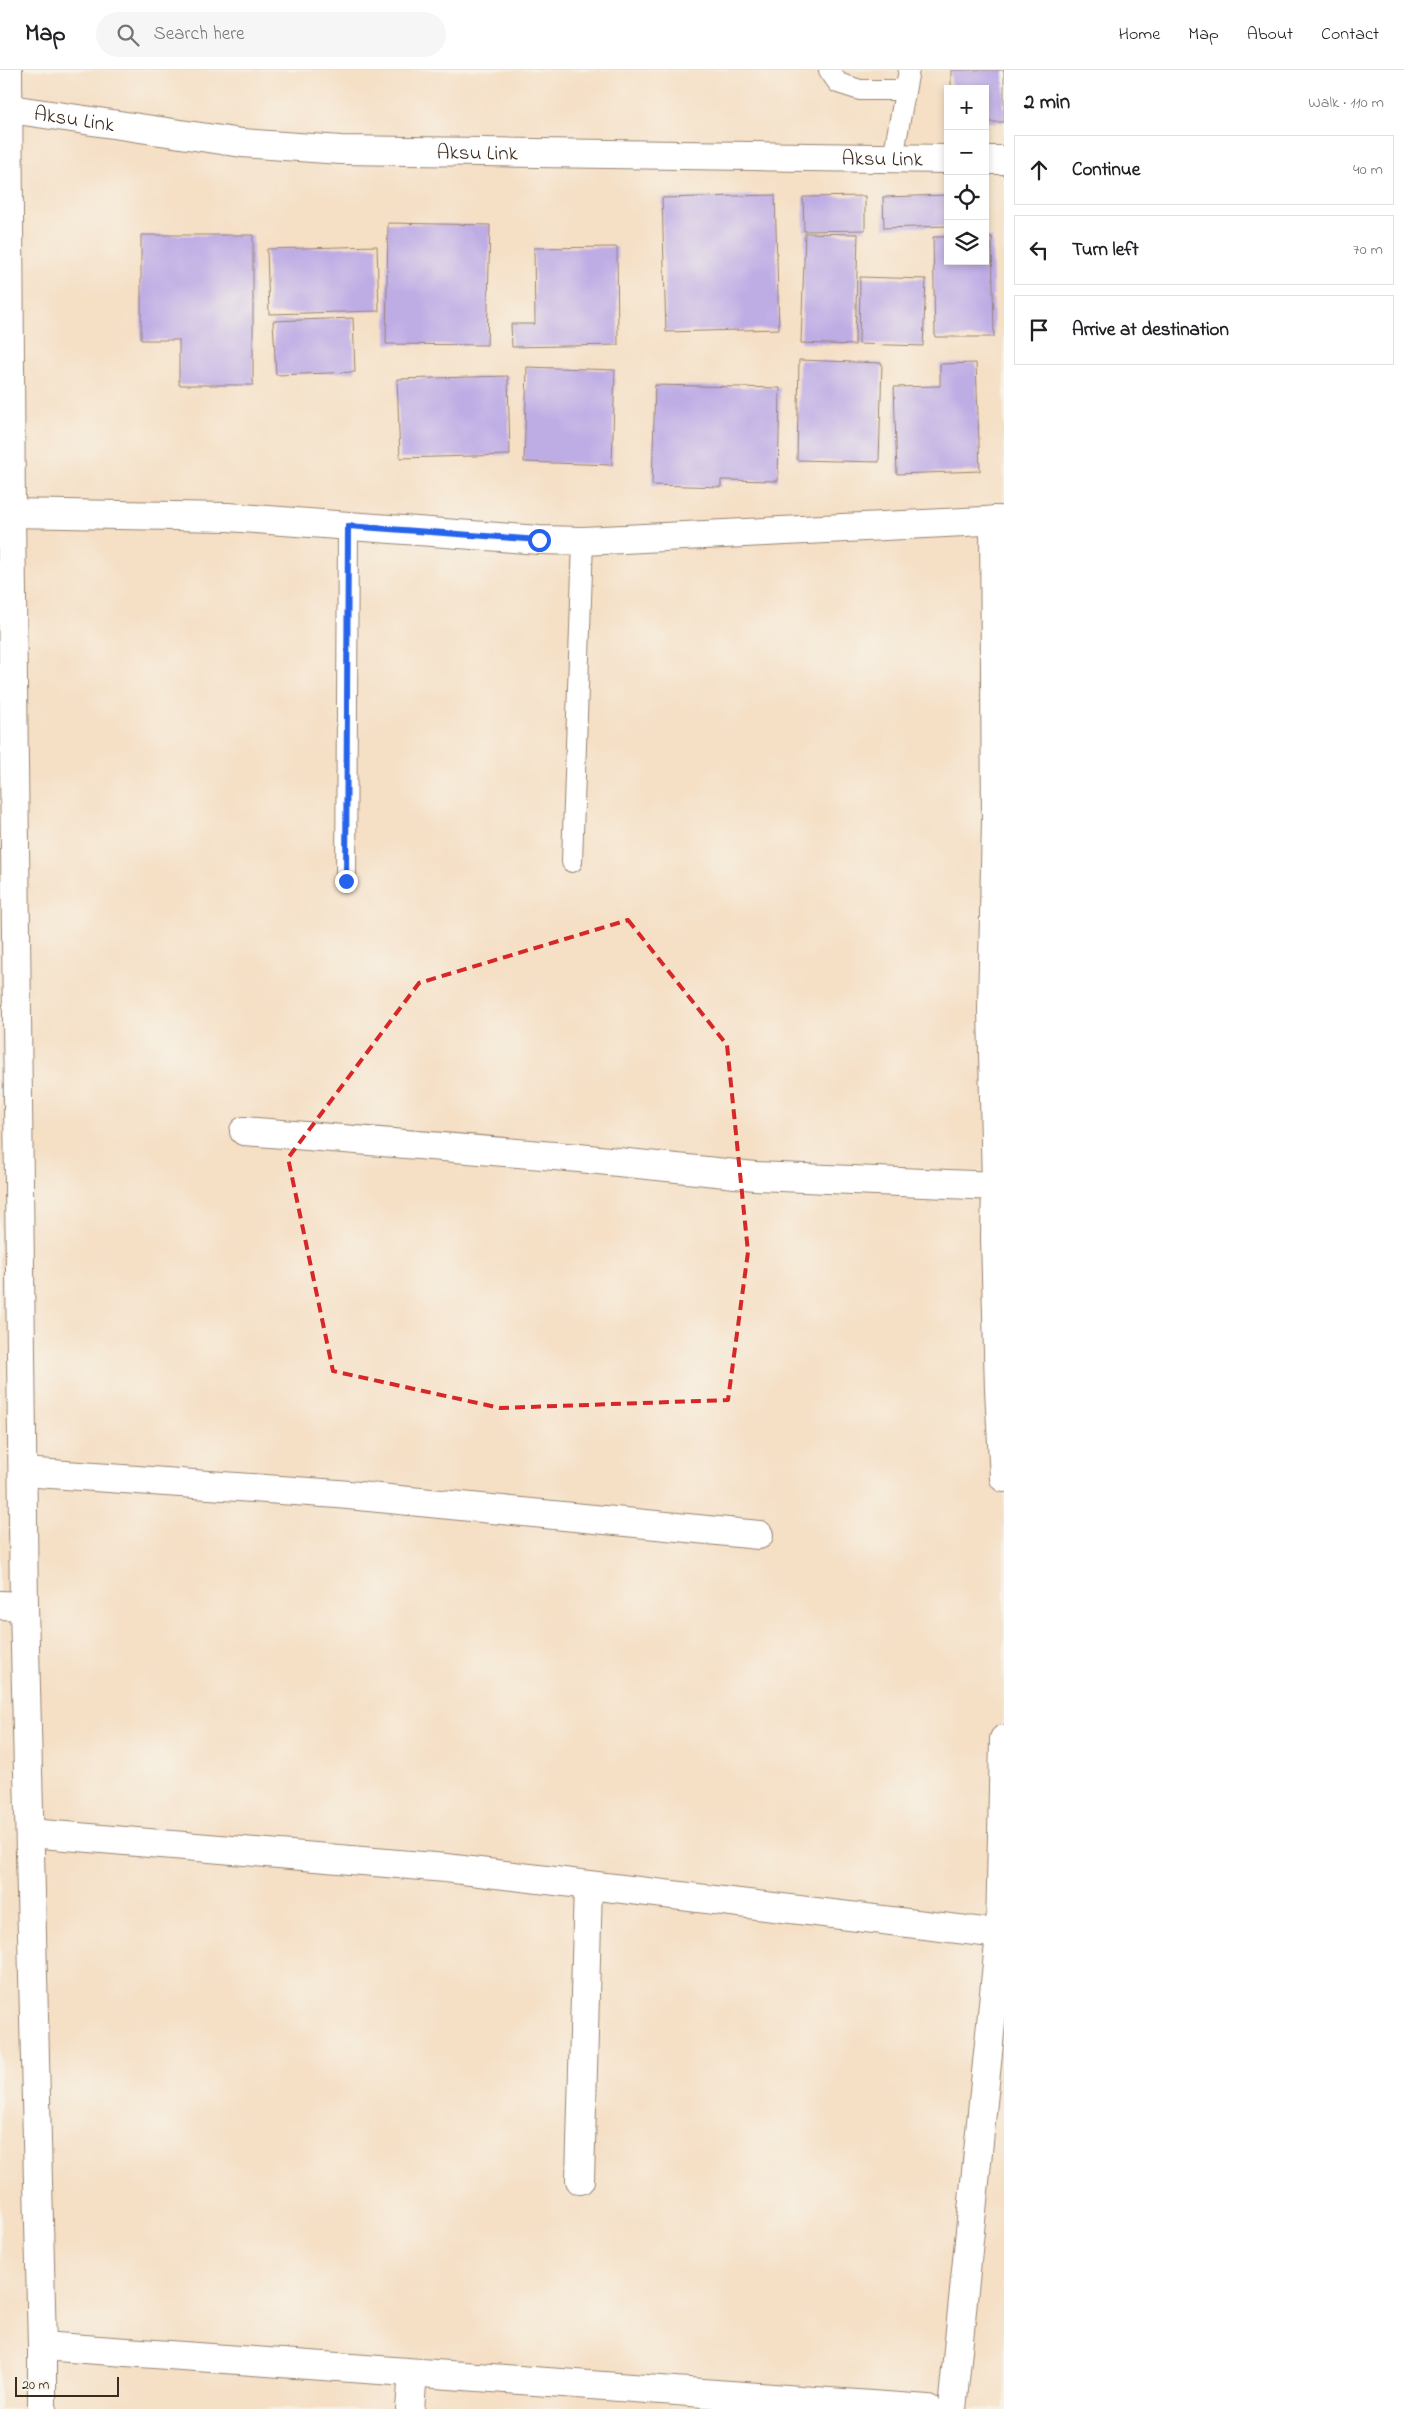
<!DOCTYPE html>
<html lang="en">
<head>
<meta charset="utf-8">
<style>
  :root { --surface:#fff; --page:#f6f6f6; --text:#202124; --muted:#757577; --line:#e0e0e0 }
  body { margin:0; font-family:"Indie Flower",sans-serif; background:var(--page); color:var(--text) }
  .controls { position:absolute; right:15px; top:15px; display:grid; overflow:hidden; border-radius:0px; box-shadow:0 2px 8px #0003 }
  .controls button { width:45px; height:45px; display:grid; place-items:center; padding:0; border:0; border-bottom:1px solid var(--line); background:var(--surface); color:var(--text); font:25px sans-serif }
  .scale { position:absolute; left:15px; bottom:12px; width:104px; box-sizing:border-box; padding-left:5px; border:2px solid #3b2a1e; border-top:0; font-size:14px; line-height:18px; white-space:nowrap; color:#3b2a1e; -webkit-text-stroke:4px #f7f3e8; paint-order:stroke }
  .stop { position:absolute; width:15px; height:15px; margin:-11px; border:4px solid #2563eb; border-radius:50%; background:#fff }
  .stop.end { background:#2563eb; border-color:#fff; box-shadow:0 1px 5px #0008 }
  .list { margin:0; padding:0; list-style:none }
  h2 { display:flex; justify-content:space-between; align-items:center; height:65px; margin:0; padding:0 20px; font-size:21px }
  h2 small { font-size:16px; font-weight:400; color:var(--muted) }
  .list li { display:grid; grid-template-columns:32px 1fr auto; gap:15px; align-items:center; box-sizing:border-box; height:70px; margin:0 10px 10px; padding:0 10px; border:1px solid var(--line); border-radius:0px }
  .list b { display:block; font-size:19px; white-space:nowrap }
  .list em { font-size:16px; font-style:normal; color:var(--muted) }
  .icon { flex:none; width:28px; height:28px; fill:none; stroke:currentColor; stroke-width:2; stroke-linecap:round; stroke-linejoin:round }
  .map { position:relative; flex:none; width:1004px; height:2339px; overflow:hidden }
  header { display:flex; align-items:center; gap:30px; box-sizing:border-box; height:70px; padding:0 25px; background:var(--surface); border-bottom:1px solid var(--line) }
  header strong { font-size:24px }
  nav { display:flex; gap:28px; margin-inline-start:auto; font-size:18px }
  .search { width:350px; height:45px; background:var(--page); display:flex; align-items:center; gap:12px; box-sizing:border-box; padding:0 18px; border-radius:28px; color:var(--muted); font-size:19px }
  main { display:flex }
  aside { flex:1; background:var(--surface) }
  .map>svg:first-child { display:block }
</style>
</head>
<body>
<header>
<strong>Map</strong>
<div class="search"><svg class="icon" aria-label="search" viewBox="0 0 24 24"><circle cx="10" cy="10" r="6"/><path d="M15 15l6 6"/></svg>Search here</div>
<nav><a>Home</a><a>Map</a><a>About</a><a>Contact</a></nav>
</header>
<main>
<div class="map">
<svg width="1004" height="2339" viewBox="0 0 1004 2339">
  <rect width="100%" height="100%" fill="#f7f3e8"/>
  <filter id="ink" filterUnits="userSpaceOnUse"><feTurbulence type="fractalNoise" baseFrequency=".02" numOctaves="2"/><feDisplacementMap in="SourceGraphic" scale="10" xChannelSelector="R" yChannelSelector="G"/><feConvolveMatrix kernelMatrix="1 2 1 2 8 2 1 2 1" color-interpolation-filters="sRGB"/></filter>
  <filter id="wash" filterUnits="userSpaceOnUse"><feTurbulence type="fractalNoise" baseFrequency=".0096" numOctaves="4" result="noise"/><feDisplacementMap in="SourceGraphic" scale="20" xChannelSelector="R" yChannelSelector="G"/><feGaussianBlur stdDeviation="1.12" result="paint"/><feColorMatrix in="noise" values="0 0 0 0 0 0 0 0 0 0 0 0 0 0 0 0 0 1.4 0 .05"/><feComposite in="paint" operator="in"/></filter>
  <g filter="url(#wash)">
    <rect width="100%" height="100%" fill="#f5dfc5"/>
    <g id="blocks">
      <path fill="#beace5" d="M 951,0 L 1004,0 L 1004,52 L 985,52 L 985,19 L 951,19 Z
        M 775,125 L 779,259 L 666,262 L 662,128 Z
        M 948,125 L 948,156 L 884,158 L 883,127 Z
        M 865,126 L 865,160 L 804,161 L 803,127 Z
        M 388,153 L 490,155 L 487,275 L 386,274 Z
        M 805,163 L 858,164 L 855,275 L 801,273 Z
        M 141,165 L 253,165 L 253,315 L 179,315 L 179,270 L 141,270 Z
        M 933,167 L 948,167 L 948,191 L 985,191 L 985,167 L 992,167 L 994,267 L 935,267 Z
        M 377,176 L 379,241 L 269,244 L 267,179 Z
        M 617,177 L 618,275 L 512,277 L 511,254 L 535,254 L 534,178 Z
        M 860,207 L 926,209 L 923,276 L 859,274 Z
        M 353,248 L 355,302 L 276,305 L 273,251 Z
        M 799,290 L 882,293 L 879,392 L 797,390 Z
        M 976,293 L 980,401 L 897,404 L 894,317 L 940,316 L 940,294 Z
        M 527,297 L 615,300 L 612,395 L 524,392 Z
        M 508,306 L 510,385 L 400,388 L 397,309 Z
        M 655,315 L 780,318 L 778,411 L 721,410 L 721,417 L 652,415 Z"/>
    </g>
  </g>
  <g filter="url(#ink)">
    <use href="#blocks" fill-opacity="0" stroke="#988472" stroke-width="1"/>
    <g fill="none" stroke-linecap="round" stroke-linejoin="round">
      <defs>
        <path id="lane" d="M 829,0 L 838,13 L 860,20 L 905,20
          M 893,88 L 909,0
          M 572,792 L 583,471
          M 346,811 L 348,456"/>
        <g id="street">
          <path d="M 8,0 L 11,443 L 24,1536 L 42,2276 L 42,2339"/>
          <path id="s1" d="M 10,39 L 242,73 L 341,80 L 948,89"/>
          <path d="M 985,90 L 1004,90"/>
          <path d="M 11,443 L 228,447 L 539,470 L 583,471 L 1004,450"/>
          <path d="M 994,450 L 996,750 L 992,938 L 996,1116 L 995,1167 L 999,1320 L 1004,1408"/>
          <path d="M 244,1061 L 579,1088 L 755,1106 L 996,1116"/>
          <path d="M 23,1402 L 338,1424 L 759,1465"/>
          <path d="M 0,1535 L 24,1536"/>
          <path d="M 30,1763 L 446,1798 L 1000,1864"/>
          <path d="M 580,2110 L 588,1815"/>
          <path d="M 42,2276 L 928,2339"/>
          <path d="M 410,2339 L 413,2303"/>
          <path d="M 952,2339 L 1000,1864 L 1004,1669"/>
        </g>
      </defs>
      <use href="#lane" stroke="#988472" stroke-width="22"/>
      <use href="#street" stroke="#988472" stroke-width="30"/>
      <use href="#lane" stroke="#fff" stroke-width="20"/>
      <use href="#street" stroke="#fff" stroke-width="28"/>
    </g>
  </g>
  <g fill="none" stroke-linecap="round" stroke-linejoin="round" filter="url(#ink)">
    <path stroke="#2563eb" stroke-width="6" d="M 346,811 L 348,456 L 539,470"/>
  </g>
  <path fill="none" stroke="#d62828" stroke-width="4" stroke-dasharray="10 6" stroke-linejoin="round" d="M 628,850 L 727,975 L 748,1182 L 728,1330 L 500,1338 L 333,1301 L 288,1088 L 419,913 Z"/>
  <g text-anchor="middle" stroke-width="5" stroke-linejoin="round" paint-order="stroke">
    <g font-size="21" fill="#3b2a1e" stroke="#f7f3e8">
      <text dy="7" stroke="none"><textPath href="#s1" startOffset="65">Aksu Link</textPath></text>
      <text dy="7" stroke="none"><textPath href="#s1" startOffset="470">Aksu Link</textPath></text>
      <text dy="7" stroke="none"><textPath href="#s1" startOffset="875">Aksu Link</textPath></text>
    </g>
  </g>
</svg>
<div class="controls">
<button>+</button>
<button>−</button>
<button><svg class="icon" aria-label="locate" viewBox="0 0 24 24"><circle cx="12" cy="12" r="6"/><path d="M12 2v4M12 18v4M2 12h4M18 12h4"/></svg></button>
<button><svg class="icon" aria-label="layers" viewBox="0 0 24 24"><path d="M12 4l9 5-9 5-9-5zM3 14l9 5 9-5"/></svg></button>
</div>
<div class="scale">20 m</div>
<div class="stop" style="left:539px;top:470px"></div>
<div class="stop end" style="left:346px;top:811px"></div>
</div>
<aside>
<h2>2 min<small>Walk · 110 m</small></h2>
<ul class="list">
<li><svg class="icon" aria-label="ahead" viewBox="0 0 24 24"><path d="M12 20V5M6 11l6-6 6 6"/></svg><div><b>Continue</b></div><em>40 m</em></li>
<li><svg class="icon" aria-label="left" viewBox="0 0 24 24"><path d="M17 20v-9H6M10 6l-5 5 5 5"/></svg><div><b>Turn left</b></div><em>70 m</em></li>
<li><svg class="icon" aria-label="arrive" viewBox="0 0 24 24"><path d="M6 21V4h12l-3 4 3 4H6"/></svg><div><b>Arrive at destination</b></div></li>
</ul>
</aside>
</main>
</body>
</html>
